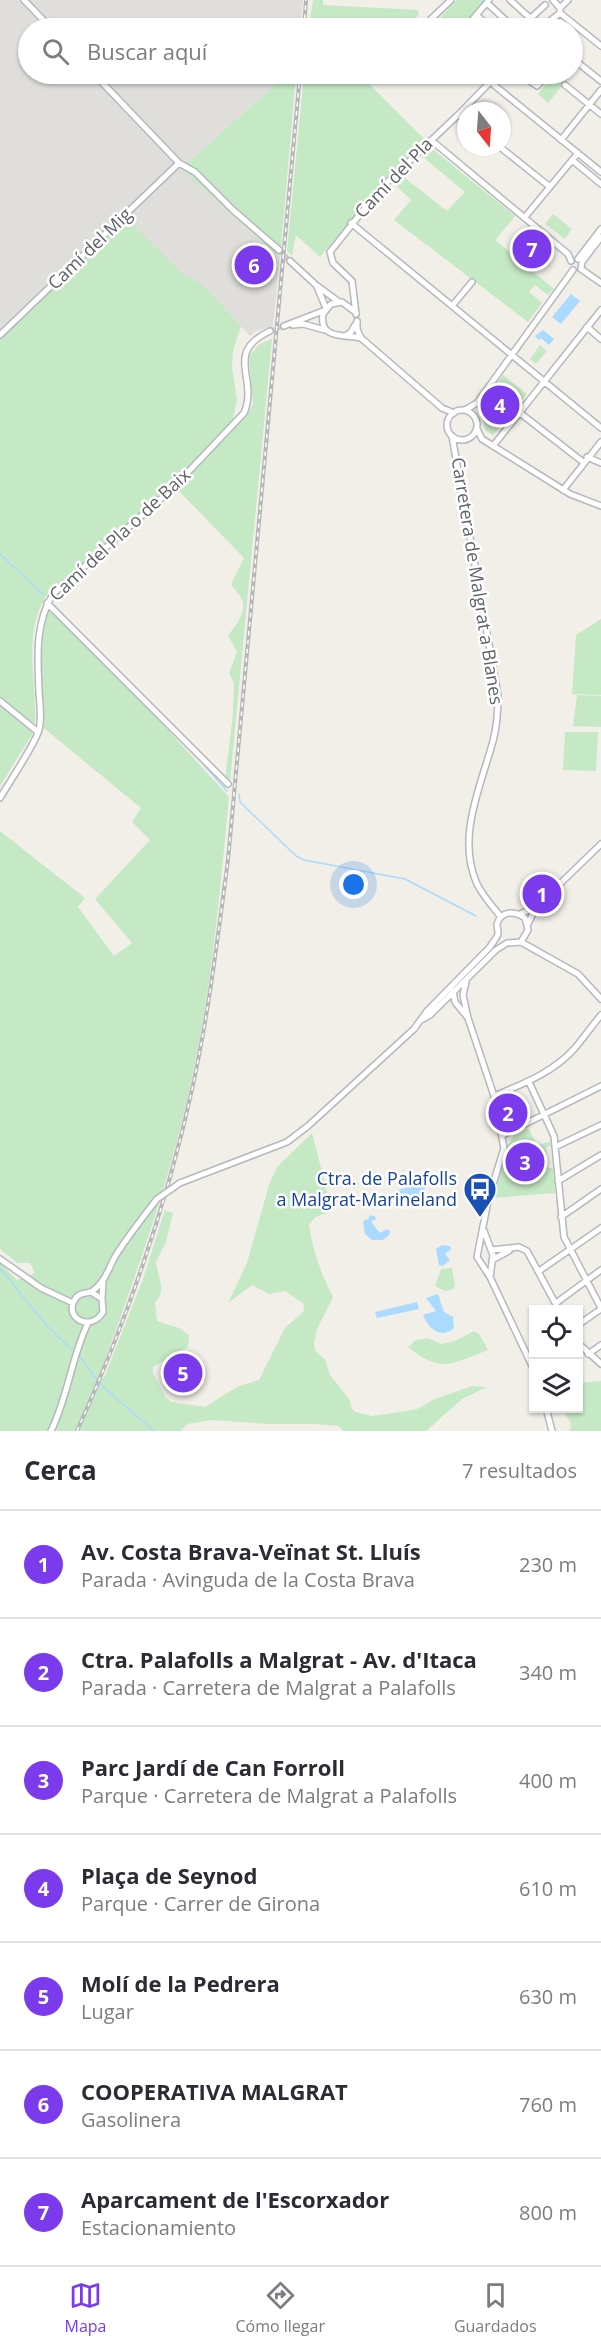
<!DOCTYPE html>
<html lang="es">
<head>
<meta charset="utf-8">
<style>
  :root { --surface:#fff; --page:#f7f7f7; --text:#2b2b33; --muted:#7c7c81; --line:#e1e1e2; --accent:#7c3aed }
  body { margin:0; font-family:"Open Sans",sans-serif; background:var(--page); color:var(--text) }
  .controls { position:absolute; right:18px; bottom:18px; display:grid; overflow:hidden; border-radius:0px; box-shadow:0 2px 4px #0004 }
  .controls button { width:54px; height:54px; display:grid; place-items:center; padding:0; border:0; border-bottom:2px solid var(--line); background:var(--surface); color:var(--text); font:30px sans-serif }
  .compass { position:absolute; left:457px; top:102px; width:54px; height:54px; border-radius:50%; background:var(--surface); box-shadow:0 2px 4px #0004; rotate:163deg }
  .you { position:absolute; left:354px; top:885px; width:21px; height:21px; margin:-15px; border:4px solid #fff; border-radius:50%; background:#1a73e8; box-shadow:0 0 0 9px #1a73e833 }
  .badge { display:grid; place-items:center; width:39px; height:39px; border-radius:50%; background:var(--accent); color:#fff; font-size:20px; font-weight:700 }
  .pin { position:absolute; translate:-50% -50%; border:3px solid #fff; box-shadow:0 2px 6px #0006 }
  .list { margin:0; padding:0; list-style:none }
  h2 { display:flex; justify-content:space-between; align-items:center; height:78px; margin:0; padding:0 24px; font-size:26px }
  h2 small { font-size:20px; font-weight:400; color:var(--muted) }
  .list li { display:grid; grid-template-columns:39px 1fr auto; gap:18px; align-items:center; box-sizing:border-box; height:108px; padding:0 24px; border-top:2px solid var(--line) }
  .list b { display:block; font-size:22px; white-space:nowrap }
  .list p { margin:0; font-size:20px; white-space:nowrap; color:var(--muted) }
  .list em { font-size:20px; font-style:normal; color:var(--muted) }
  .icon { flex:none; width:33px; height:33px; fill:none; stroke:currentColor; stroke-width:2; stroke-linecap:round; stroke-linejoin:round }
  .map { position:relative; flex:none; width:601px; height:1431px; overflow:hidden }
  .search { position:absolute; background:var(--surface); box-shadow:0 2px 4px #0004; left:18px; right:18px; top:18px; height:66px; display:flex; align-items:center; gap:15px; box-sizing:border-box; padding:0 21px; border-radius:33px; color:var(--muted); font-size:22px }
  .sheet { height:834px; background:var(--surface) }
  nav { display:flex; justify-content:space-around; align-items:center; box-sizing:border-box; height:84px; border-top:2px solid var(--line); background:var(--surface); font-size:16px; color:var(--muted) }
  nav a { display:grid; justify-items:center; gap:3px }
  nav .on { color:var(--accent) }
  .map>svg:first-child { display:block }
</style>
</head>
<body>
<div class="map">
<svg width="601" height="1431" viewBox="0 0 601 1431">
  <rect width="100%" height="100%" fill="#f1efe8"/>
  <path fill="#e0deda" d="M 0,0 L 303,0 L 300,28 L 28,28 L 28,74 L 287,74 L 181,169 L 280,258 L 273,326 L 256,331 L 250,336 L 201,283 L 183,274 L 127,220 L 0,336 Z"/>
  <path fill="#c5e8c5" d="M 313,0 L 323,0 L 323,5 L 418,10 L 419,15 L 404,28 L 309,28 Z
    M 457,0 L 489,0 L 460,28 L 445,28 L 437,21 Z
    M 573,67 L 576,69 L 548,103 L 538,94 L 554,74 L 572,74 Z
    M 287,74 L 296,74 L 280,258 L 181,169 Z
    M 304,74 L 359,74 L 424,139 L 373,193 L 320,257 L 296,235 L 292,255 L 287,251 Z
    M 431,148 L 515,216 L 495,240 L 554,289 L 548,295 L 535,285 L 529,292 L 542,303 L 528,322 L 394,220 L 411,200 L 393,183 L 401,175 L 447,211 L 465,192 L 422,156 Z
    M 553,214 L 572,229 L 565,239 L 545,224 Z
    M 127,219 L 183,274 L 201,283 L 241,326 L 233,351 L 232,367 L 237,400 L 232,422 L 172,486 L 49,592 C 21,630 37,680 35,722 L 33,733 L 0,786 L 0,336 Z
    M 272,339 L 230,782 L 225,780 L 233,714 L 234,683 L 229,673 L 237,652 L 228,635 C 235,628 247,611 242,600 C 240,594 234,590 231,584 L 244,558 L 177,489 L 246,416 L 253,404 L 249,356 L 260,344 Z
    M 540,345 L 547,351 L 536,364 L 530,359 Z
    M 503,375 L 527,394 L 493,435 L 485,430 L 481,407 Z
    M 49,608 L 135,694 L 229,797 C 220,891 212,985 192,1077 C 171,1179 135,1278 99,1376 L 104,1378 L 142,1282 L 165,1210 L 173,1213 L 166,1242 L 156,1262 C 157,1276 168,1291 155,1302 L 157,1321 L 179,1328 L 189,1335 L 188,1347 L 153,1367 L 153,1373 L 166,1398 L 172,1402 L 205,1407 L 237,1387 L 259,1380 L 285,1328 L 304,1311 L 303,1303 L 285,1291 L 269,1294 L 252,1285 L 228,1303 L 247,1263 L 269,1185 L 277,1167 L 312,1133 L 332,1211 L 315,1217 L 309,1225 C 313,1251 321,1274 333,1297 L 317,1329 L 314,1343 L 315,1350 L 325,1360 L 330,1375 L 349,1399 L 352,1409 L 355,1412 L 372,1416 L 400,1412 L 417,1409 L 435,1399 L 472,1386 L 487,1387 L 462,1399 L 426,1431 L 344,1431 L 338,1426 L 315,1424 L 269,1424 L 213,1420 L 187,1424 L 181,1431 L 0,1431 L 0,1263 L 17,1280 L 35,1273 L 30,1263 L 17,1263 L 0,1249 L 0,831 L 85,898 L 78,907 L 114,956 L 132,943 L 95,899 L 150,840 L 132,822 L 141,808 L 44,728 C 43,689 37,646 49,608 Z
    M 601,619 L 601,695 L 572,694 L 576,635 Z
    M 577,695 L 601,696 L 601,727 L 573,726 Z
    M 565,732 L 598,732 L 596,771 L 563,770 Z
    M 528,1128 L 537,1145 L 550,1142 L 551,1146 L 546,1147 L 548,1168 L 553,1168 L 555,1193 L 494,1198 L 508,1145 L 514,1135 Z
    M 452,1268 L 455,1286 L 453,1289 L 445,1291 L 435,1286 L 441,1269 Z
    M 474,1331 L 479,1334 L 488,1350 C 451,1364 442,1374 408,1347 L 416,1340 L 428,1338 L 441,1344 L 455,1341 Z
    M 601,1381 L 601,1431 L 570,1431 L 571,1423 L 562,1409 L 578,1408 L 579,1383 Z"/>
  <path fill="#aadaff" d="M 571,294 L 580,301 L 561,324 L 552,317 Z
    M 543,330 L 554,339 L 549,345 L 541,338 L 539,340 L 535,336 Z
    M 421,1182 L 424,1184 L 427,1203 L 410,1207 L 402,1206 L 398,1194 L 399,1190 Z
    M 370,1215 L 376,1217 L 375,1221 L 372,1220 L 372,1223 L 380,1233 L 387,1229 L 390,1231 L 389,1235 L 383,1240 L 372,1240 L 365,1234 L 363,1221 L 368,1219 Z
    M 442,1245 L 450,1246 L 451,1249 L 445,1254 L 450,1260 L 443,1266 L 439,1265 L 436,1249 Z
    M 438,1294 L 444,1312 L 453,1317 L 454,1328 C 441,1340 428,1328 423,1315 L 436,1311 L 426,1298 Z
    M 417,1302 L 419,1309 L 377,1318 L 375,1312 Z"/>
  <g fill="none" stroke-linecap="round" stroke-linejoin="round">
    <path stroke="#aadaff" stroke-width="1.5" d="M 0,554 L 44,595
      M 52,603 L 78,630
      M 198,758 L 227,791
      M 239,794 L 240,802 L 296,856 L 304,860 L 405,879 L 476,916
      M 0,1268 L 46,1325 L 72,1350
      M 80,1357 L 101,1385 L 154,1431"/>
    <path stroke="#ccccc8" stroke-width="5" stroke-dasharray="5 2.5" stroke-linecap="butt" d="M 279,250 L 290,261
      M 270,331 L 284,326"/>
    <defs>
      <path id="minor" d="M 24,0 L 51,28
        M 510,0 L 530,18
        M 553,0 L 560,8 L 560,13
        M 487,3 L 514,28
        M 560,8 L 568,0
        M 560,13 L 601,46
        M 476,15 L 492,28
        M 441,28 L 431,19 L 451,0
        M 470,28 L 467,26 L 489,0
        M 520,28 L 545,5
        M 541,28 L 560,13
        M 572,58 L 601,81
        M 94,74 L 179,163 L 195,172 L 233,210 L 279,250
        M 487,74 L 494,85 L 601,172
        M 520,74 L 537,86 L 548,74
        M 565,85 L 601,114
        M 459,114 L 466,120
        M 431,140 L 568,254 L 571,261
        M 561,140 L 601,90
        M 500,147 L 550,187
        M 572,160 L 601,184
        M 525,217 L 578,153
        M 351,223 L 601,428
        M 578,259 L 601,229
        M 290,261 L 316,285 L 339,302
        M 581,269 L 582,262 L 601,237
        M 581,269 L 601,283
        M 317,287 L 326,308
        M 452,306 L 472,282
        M 354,311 L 342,302 L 331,304 L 323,314 C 319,340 344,334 361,338
        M 356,314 L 352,281 L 333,263 L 330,252 L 381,188 L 459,114 L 498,74
        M 357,321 L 357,329 L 361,338 L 442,408 L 454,413
        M 293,325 L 303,324 L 325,330
        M 284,326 L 323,311
        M 587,327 L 601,339
        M 0,335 L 179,163
        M 345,336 L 351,332 L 355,325
        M 465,410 L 477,403 L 573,270
        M447 425a15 15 0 1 1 30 0a15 15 0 1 1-30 0Z
        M 520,413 L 583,462
        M 477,429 L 482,439 L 570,494 L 601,506
        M 452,436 L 498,695 C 498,711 497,726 493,741 C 481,786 456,837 477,884 C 483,896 492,906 501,917
        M 493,446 L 601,310
        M 587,457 L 601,463
        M 563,490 L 601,442
        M 47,603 L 228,784
        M 0,701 L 38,732
        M 0,798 C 10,781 34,746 39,730 C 42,718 40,705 39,693 C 38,659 34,625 53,594 L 173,488 L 244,413 C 259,378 223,353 270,331
        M 520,914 L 536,907 L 601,844
        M 528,924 L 536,907
        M 521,942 L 578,974 L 601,999
        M 466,982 L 463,995 L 468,1018 L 494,1096 L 504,1148 L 488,1201 L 477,1257 L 490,1277 L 534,1370
        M 453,991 L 455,1002 L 468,1018
        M 529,1082 L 554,1136 L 564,1237 L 601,1308
        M 499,1094 L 509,1132
        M 494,1096 C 523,1084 554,1072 575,1048 C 584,1037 592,1026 601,1015
        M 503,1135 L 601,1086
        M 555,1147 L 601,1125
        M 558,1181 L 601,1155
        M 180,1183 L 287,1142 L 308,1126 L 414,1029 L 427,1011 L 490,947 C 492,943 497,938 498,934 C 498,930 497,927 497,924 C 501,910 515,911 525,918 L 528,930 L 521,942 L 507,943 L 496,950 L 430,1015 L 421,1020
        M 561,1217 L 601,1189
        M 484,1231 L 493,1255 L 490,1277
        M 491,1250 L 519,1247 L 527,1251 L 559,1310
        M 0,1259 L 41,1288 L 73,1303
        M 492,1260 L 509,1251
        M 539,1271 L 601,1228
        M 91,1292 L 102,1299 L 103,1312 C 91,1332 65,1319 74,1301 C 78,1293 83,1294 90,1292 C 94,1291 100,1284 103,1280 C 108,1273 111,1263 116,1255 C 128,1236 143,1217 157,1199
        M 102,1299 L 103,1280
        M 556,1303 L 601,1270
        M 578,1325 L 601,1309
        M 578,1343 L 601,1364
        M 588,1354 L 601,1345
        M 546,1408 L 552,1431
        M 51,1431 C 68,1397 71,1358 88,1323"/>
    </defs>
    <use href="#minor" stroke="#b5b8bc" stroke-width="8"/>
    <use href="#minor" stroke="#fff" stroke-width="5"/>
    <defs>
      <path id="rail" d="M 304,28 L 306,0
        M 77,1431 C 127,1320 167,1205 193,1085 C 209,1011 218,935 228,860 L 300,74"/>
    </defs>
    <use href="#rail" stroke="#b6b7b8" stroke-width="4"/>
    <use href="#rail" stroke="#fff" stroke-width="1.5" stroke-dasharray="4.5" stroke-linecap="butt"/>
    <defs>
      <path id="minor-bridge" d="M 157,1199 L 180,1183"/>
    </defs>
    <use href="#minor-bridge" stroke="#b5b8bc" stroke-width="8" stroke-linecap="butt"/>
    <use href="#minor-bridge" stroke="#fff" stroke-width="5"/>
  </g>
  <defs>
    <symbol id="bus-pin" viewBox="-11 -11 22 30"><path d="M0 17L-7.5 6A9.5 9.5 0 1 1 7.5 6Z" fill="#1a4fb4" stroke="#fff"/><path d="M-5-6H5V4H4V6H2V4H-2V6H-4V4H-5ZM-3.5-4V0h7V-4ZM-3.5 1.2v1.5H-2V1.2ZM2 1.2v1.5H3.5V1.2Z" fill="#fff"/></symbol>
  </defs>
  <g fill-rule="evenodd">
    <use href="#bus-pin" x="461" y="1170" width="38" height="52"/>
  </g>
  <g text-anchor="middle" stroke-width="5" stroke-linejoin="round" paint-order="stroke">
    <g font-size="18" fill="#5f6368" stroke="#fff">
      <text transform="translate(394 178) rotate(-46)" y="6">Camí del Pla</text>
      <text transform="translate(90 249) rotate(-44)" y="6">Camí del Mig</text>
      <text transform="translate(120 535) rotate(-43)" y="6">Camí del Pla o de Baix</text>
      <text transform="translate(477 581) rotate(81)" y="6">Carretera de Malgrat a Blanes</text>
    </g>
    <g font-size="18" fill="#164399" stroke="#fff" text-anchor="end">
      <text x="457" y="1185">Ctra. de Palafolls<tspan x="457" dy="21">a Malgrat-Marineland</tspan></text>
    </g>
  </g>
</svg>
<div class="controls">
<button><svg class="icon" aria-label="locate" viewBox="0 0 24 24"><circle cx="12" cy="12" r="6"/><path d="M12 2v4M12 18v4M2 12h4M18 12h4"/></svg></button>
<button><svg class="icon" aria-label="layers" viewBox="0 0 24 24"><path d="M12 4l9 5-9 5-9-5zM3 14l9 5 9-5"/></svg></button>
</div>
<svg class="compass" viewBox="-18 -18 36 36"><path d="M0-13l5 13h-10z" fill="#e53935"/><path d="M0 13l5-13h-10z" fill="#7c7c81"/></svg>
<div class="you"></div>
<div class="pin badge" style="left:542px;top:894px">1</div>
<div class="pin badge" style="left:508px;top:1113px">2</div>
<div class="pin badge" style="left:525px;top:1162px">3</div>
<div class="pin badge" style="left:500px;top:405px">4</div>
<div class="pin badge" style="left:183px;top:1373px">5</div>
<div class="pin badge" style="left:254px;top:265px">6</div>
<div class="pin badge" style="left:532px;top:249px">7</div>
<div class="search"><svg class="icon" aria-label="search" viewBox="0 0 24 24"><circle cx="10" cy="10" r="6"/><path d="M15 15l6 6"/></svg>Buscar aquí</div>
</div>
<section class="sheet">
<h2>Cerca<small>7 resultados</small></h2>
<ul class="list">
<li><span class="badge">1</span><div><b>Av. Costa Brava-Veïnat St. Lluís</b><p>Parada · Avinguda de la Costa Brava</p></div><em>230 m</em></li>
<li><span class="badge">2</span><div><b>Ctra. Palafolls a Malgrat - Av. d'Itaca</b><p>Parada · Carretera de Malgrat a Palafolls</p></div><em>340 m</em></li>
<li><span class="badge">3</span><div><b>Parc Jardí de Can Forroll</b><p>Parque · Carretera de Malgrat a Palafolls</p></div><em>400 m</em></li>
<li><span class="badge">4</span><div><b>Plaça de Seynod</b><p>Parque · Carrer de Girona</p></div><em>610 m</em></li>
<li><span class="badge">5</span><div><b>Molí de la Pedrera</b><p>Lugar</p></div><em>630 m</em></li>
<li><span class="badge">6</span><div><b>COOPERATIVA MALGRAT</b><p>Gasolinera</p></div><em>760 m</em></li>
<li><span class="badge">7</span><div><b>Aparcament de l'Escorxador</b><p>Estacionamiento</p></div><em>800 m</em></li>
</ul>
</section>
<nav>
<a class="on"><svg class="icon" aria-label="map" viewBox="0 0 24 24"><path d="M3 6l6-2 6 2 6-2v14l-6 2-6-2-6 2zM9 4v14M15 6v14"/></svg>Mapa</a>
<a><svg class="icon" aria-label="directions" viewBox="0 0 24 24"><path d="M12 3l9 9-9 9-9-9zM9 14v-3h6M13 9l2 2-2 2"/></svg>Cómo llegar</a>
<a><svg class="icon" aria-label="saved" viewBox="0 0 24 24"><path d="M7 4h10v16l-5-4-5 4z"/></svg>Guardados</a>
</nav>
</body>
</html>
